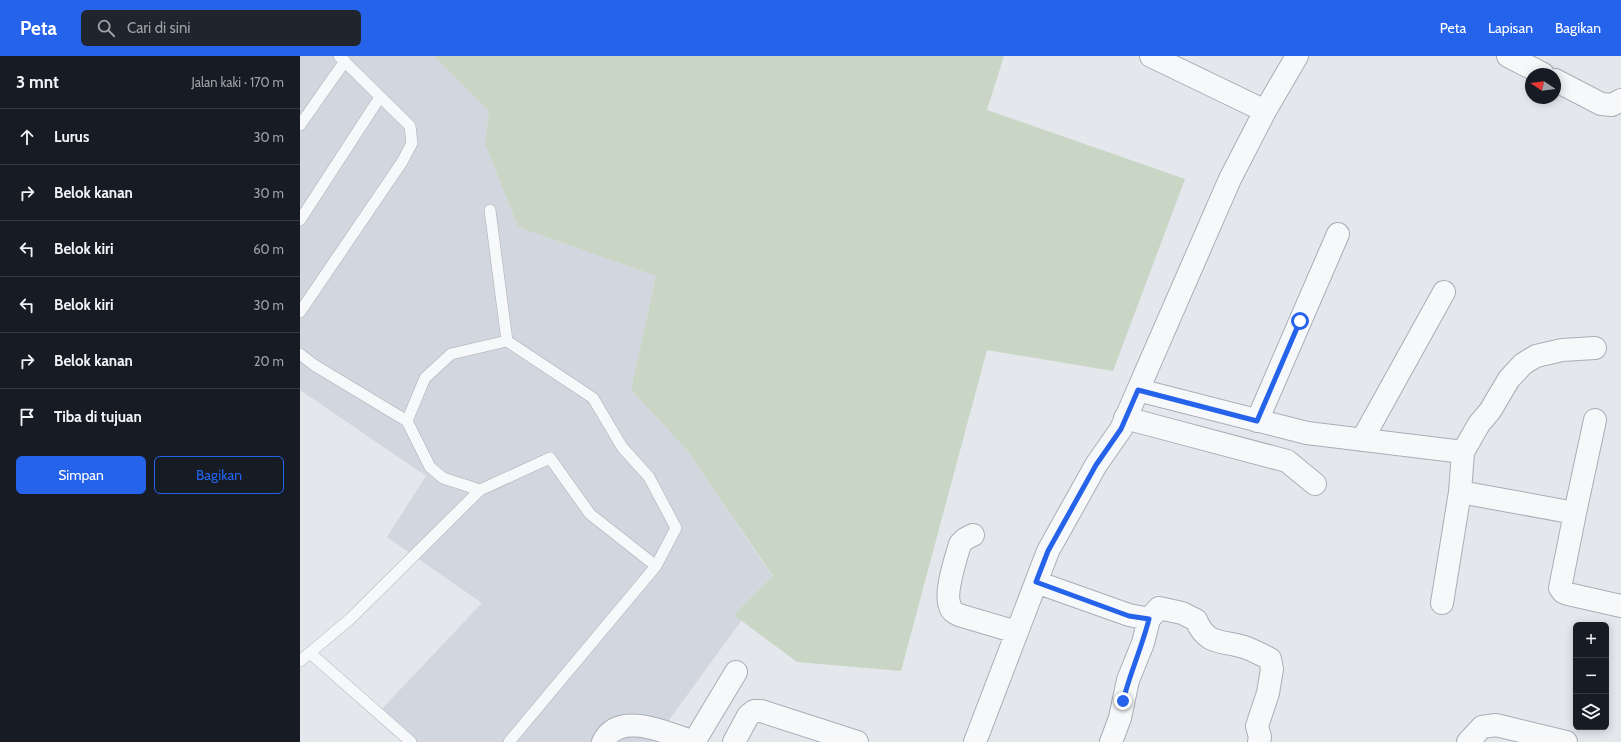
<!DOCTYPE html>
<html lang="id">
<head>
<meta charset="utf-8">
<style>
  :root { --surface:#171b24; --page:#20242c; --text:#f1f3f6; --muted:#9ea1a6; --line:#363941; --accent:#2563eb }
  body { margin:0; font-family:Cabin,sans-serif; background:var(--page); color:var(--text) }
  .controls { position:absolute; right:12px; bottom:12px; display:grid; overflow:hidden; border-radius:6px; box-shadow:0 2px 10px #0003 }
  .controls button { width:36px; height:36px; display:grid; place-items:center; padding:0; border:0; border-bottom:1px solid var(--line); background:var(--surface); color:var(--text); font:20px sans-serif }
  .compass { position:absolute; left:1225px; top:12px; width:36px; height:36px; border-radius:50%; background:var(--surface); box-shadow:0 2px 10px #0003; rotate:283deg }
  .stop { position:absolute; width:12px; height:12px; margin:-9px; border:3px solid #2563eb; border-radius:50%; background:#fff }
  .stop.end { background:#2563eb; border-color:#fff; box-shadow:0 1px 4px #0008 }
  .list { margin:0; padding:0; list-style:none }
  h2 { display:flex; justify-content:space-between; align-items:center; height:52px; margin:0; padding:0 16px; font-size:17px }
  h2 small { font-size:13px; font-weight:400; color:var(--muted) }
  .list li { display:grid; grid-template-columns:26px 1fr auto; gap:12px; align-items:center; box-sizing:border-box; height:56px; padding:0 16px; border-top:1px solid var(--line) }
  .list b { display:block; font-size:15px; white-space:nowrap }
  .list em { font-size:13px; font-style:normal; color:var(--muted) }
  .actions { display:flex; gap:8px; padding:12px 16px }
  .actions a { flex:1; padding:9px 0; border:1px solid var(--accent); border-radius:6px; text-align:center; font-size:14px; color:var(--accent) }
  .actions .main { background:var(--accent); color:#fff }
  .icon { flex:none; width:22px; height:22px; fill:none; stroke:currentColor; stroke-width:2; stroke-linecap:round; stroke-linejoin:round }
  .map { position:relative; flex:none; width:1321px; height:686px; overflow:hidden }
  header { display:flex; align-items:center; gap:24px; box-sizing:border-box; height:56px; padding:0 20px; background:var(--accent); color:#fff }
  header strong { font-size:19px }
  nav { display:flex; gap:22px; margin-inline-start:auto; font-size:14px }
  .search { width:280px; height:36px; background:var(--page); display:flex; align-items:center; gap:10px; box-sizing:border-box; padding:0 14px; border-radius:6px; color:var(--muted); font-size:15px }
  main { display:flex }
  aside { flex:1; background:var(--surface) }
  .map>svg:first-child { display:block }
</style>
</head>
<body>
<header>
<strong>Peta</strong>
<div class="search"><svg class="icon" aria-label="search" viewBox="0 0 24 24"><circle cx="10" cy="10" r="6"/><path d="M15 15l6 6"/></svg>Cari di sini</div>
<nav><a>Peta</a><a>Lapisan</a><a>Bagikan</a></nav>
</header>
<main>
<aside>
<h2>3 mnt<small>Jalan kaki · 170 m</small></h2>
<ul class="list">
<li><svg class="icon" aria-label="ahead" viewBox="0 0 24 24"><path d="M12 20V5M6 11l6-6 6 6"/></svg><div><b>Lurus</b></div><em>30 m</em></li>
<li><svg class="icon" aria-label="right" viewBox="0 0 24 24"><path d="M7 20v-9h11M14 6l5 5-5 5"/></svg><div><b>Belok kanan</b></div><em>30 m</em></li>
<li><svg class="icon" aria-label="left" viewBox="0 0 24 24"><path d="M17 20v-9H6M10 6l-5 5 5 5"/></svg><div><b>Belok kiri</b></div><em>60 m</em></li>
<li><svg class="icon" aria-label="left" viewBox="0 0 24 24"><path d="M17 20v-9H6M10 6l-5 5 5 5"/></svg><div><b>Belok kiri</b></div><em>30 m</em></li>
<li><svg class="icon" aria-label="right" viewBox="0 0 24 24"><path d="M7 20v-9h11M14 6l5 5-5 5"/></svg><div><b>Belok kanan</b></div><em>20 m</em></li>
<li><svg class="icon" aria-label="arrive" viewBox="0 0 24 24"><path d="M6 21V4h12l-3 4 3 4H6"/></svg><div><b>Tiba di tujuan</b></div></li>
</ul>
<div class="actions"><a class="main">Simpan</a><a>Bagikan</a></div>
</aside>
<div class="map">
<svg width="1321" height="686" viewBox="0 0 1321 686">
  <rect width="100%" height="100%" fill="#e4e7ec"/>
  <path fill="#d2d6de" d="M 0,0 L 134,0 L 189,55 L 185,88 L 218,171 L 356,220 L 331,334 L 386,393 L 473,521 L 353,686 L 112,686 L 79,656 L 182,547 L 87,481 L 126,420 L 0,334 Z"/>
  <path fill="#c9d6c5" d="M 134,0 L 704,0 L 687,54 L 885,123 L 813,315 L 687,294 L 601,615 L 497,606 L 434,559 L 473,520 L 386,393 L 331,334 L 356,220 L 218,171 L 185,88 L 189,55 Z"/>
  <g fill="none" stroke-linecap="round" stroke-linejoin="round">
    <defs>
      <path id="service" d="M 0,69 L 45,5
        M 0,164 L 80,41
        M 0,256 L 102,106 L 112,87 L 110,70 L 39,0
        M 0,298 L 14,309 L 107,365
        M 180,434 L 143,422 L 130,411 L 107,365 L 125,322 L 151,298 L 207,285 L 190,154
        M 10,597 L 111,686
        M 0,605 L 50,563 L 180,434 L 250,402 L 290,458 L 356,510 L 376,472 L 349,421 L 322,391 L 293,342 L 207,285
        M 209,686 L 356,510"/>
      <path id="minor" d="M 851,0 L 965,55
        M 1208,0 L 1243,18
        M 1255,24 L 1301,48 L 1312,49 L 1321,44
        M 838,334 L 1007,377 L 1163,396 L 1179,368 L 1190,355 L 1209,323 L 1223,308 L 1236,300 L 1262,294 L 1295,292
        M 825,362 L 987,405 L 1015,428
        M 957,365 L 1038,178
        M 1062,384 L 1144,236
        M 1160,436 L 1275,457 L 1260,532 L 1263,536 L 1268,538 L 1321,550
        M 1275,457 L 1295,364
        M 673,479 L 665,483 L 660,488 C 656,502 644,537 650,550 C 651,555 655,557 659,559 L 716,576
        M 736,526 L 829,559 L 849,563 L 859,552 L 882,557 L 896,564 C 907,590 922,584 944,591 C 953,594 962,599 970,603 L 972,613 L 968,637 L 957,670 L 960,681 L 959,686
        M 1142,547 L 1160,436 L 1163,396
        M 303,686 C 319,653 369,678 394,686
        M 394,686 L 436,616
        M 434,686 L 448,660 L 454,655 L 461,655 L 557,686
        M 675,686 L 748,495 L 796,409 L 821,373 L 930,123 L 965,55 L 997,0
        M 811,686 L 820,662 L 828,624 L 843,587 L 849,563
        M 1168,686 L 1182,671 L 1196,669 L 1266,686"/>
    </defs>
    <use href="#service" stroke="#a9aeb7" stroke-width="12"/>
    <use href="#minor" stroke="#a9aeb7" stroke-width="24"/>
    <use href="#service" stroke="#f7f8fa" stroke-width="11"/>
    <use href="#minor" stroke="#f7f8fa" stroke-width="22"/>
  </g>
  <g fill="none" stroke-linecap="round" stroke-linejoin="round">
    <path stroke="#2563eb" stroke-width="5" d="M 823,645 C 830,617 842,591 849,563 L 829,560 L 736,526 L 748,495 L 796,409 L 821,373 L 838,334 L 957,365 L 1000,265"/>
  </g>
</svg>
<div class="controls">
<button>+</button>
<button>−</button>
<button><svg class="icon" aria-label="layers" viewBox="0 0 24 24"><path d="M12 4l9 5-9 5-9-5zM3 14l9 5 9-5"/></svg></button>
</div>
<svg class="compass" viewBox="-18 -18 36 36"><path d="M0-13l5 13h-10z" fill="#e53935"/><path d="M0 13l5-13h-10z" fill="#9ea1a6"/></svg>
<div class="stop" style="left:1000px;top:265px"></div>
<div class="stop end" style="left:823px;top:645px"></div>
</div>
</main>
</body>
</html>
